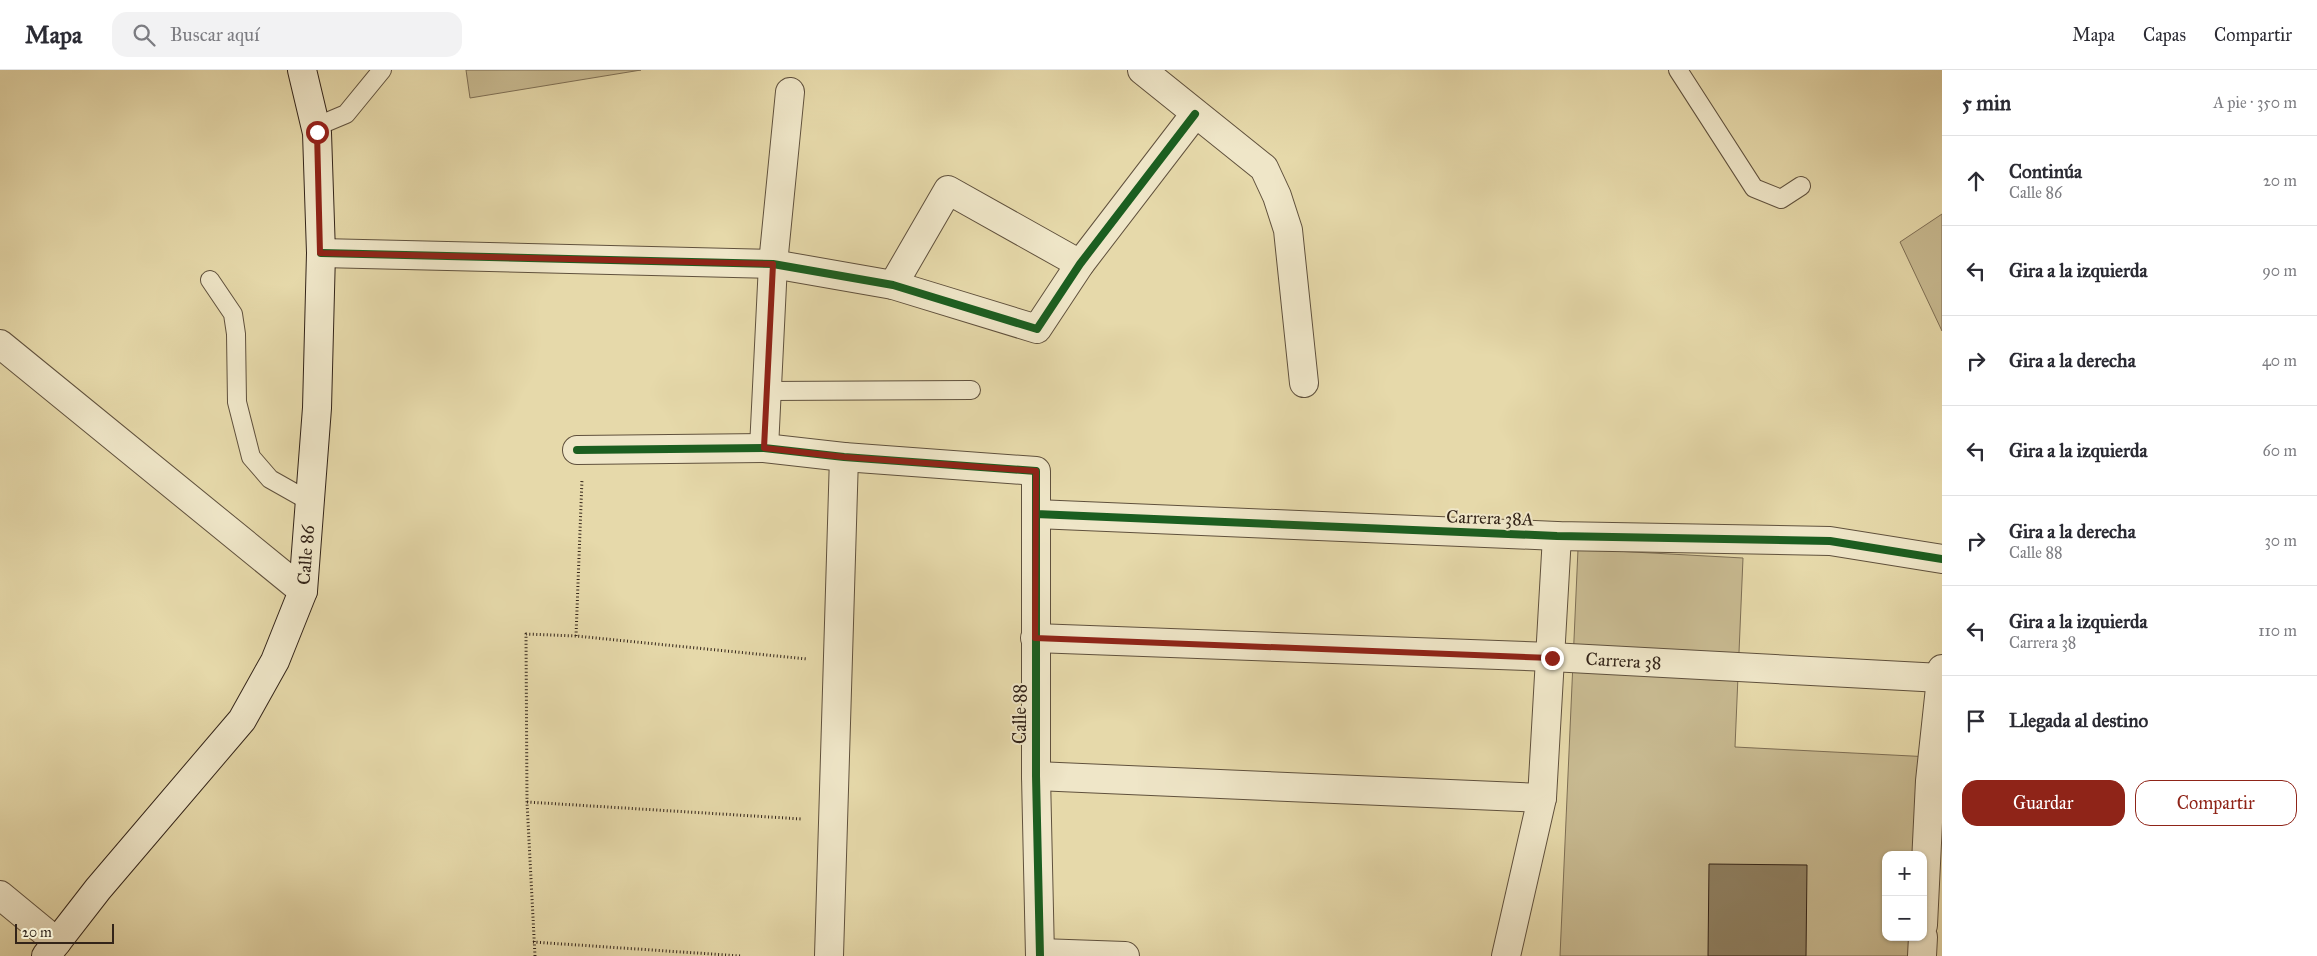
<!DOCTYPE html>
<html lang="es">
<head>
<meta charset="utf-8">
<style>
  :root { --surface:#fff; --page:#f2f2f3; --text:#2b2b33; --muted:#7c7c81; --line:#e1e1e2; --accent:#8f2418 }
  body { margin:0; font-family:"IM FELL Great Primer",serif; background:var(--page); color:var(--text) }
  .controls { position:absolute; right:15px; bottom:15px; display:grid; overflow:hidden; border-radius:10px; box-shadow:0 1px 4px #0004 }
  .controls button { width:45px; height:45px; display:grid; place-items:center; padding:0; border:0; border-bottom:1px solid var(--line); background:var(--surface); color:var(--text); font:25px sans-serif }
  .scale { position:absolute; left:15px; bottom:12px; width:99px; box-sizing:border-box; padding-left:5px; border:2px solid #332419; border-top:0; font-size:14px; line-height:18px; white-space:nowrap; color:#332419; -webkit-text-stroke:4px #efe6c8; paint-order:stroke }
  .stop { position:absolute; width:15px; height:15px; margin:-11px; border:4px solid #8f2418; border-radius:50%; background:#fff }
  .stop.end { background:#8f2418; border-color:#fff; box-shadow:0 1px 5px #0008 }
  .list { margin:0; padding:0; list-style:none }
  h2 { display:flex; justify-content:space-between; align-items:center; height:65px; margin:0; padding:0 20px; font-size:21px }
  h2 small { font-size:16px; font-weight:400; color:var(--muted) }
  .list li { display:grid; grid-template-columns:32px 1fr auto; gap:15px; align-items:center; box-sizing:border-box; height:90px; padding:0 20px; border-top:1px solid var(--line) }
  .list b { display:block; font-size:19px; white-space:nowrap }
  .list p { margin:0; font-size:16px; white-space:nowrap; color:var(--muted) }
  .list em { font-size:16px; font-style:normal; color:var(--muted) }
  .actions { display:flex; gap:10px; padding:15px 20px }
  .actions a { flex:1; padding:11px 0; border:1px solid var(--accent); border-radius:15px; text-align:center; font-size:18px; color:var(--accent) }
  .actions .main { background:var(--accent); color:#fff }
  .icon { flex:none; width:28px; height:28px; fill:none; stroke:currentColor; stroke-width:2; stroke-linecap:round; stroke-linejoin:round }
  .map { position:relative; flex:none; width:1942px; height:886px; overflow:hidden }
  header { display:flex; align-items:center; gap:30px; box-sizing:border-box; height:70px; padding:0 25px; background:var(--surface); border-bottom:1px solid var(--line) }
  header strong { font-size:24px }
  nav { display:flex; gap:28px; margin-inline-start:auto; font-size:18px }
  .search { width:350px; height:45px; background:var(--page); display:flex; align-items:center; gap:12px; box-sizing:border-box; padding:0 18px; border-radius:15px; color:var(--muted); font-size:19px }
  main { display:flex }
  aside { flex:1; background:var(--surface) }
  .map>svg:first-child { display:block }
</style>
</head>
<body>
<header>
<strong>Mapa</strong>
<div class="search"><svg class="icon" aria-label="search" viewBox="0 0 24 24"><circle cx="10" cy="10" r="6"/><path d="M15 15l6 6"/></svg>Buscar aquí</div>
<nav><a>Mapa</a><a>Capas</a><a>Compartir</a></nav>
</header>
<main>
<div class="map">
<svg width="1942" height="886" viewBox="0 0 1942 886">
  <rect width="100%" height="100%" fill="#e6d9aa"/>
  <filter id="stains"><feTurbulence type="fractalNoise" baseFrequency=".004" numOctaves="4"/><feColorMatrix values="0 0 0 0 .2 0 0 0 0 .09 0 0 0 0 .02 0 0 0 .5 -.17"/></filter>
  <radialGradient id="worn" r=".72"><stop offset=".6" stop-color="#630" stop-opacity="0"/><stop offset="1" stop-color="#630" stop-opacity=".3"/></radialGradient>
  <path fill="#c8ba91" stroke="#7e6f55" d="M 466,0 L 641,0 L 470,28 Z
    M 1942,144 L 1942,261 L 1900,172 Z
    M 1578,479 L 1743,488 L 1735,677 L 1931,687 L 1923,785 L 1886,785 L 1886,867 L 1923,867 L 1922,886 L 1560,886 Z"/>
  <path fill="#908264" stroke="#332419" d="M 1709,794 L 1807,795 L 1806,886 L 1708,886 Z"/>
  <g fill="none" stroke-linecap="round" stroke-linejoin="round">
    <defs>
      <path id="lane" d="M 1678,0 L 1754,118 L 1781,129 L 1801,116
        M 315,57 L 346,44 L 382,0
        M 210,210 L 233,244 L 236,264 L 237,332 L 251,387 L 270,409 L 309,431
        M 767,321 L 971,320"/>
      <g id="street">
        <path d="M 1142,0 L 1264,98 L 1277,126 L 1288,160 L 1304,313"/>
        <path d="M 321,183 L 773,194 L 893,215 L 1037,259 L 1080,194 L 1195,44"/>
        <path d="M 893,215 L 948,120 L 1080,194"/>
        <path d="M 0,274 L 303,521"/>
        <path d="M 764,378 L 773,194 L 790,22"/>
        <path d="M 577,380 L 764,378 L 844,387 L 1036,401 L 1036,706 L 1040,886"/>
        <path d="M 1036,444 L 1557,466 L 1830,471 L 1942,489"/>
        <path id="s1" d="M 1035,568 L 1551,587 L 1941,608"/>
        <path d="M 1036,706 L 1542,728"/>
        <path d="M 0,825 L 57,872"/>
        <path d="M 1923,855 L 1930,711 L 1942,599"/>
        <path d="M 1040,883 L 1125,886"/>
        <path d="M 829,886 L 844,387"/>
        <path d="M 1506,886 L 1542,728 L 1557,466"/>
        <path d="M 1922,886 L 1923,867"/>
      </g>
      <g id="secondary">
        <path id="s2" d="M 46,886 L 98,819 L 242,650 L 275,591 L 303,521 L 317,338 L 321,183 L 317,63 L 302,0"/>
      </g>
    </defs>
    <use href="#lane" stroke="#60513d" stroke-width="20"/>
    <use href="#street" stroke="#60513d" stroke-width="30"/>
    <use href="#secondary" stroke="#332419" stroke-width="30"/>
    <path stroke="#332419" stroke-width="3" stroke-dasharray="1 2.5" stroke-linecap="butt" d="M 576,566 L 582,409
      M 527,732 L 802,749
      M 533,872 L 741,886
      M 535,886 L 527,732 L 526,564 L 576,566 L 807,589"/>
    <use href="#lane" stroke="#efe6c8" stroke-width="18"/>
    <use href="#street" stroke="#efe6c8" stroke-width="28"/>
    <use href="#secondary" stroke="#efe6c8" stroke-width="28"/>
    <defs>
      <path id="cycleway" d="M 321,183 L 773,194 L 893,215 L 1037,259 L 1080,194 L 1195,44
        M 577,380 L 764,378 L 844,387 L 1036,401 L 1036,706 L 1040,886
        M 1036,444 L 1557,466 L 1830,471 L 1942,489"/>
    </defs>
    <use href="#cycleway" stroke="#efe6c8" stroke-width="11"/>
    <use href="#cycleway" stroke="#1b5e20" stroke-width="8"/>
  </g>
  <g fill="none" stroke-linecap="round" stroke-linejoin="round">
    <path stroke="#8f2418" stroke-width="6" d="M 317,62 L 320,183 L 773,194 L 764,378 L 844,387 L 1036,401 L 1035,568 L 1552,588"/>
  </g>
  <g text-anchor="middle" stroke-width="4" stroke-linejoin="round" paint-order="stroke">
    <g font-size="18" fill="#332419" stroke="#efe6c8">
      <text transform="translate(1490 448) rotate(2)" y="6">Carrera 38A</text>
      <text dy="6" stroke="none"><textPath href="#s2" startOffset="486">Calle 86</textPath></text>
      <text dy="6" stroke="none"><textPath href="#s1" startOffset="589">Carrera 38</textPath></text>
      <text transform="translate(1020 644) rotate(-90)" y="6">Calle 88</text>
    </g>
  </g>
  <rect width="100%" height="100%" filter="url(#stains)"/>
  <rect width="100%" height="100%" fill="url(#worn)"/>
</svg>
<div class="controls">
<button>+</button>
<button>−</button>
</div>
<div class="scale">20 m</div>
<div class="stop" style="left:317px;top:62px"></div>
<div class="stop end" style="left:1552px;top:588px"></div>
</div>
<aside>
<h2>5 min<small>A pie · 350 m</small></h2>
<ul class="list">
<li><svg class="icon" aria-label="ahead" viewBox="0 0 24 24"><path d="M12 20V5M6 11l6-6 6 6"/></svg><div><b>Continúa</b><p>Calle 86</p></div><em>20 m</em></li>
<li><svg class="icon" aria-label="left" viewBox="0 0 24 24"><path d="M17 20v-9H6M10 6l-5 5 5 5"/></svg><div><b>Gira a la izquierda</b></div><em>90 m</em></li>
<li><svg class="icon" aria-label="right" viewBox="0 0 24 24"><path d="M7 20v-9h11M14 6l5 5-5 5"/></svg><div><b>Gira a la derecha</b></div><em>40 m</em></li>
<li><svg class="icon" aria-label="left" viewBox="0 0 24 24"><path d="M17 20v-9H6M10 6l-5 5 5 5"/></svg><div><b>Gira a la izquierda</b></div><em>60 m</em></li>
<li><svg class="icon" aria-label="right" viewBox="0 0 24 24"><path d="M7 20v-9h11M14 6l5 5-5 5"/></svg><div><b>Gira a la derecha</b><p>Calle 88</p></div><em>30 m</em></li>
<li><svg class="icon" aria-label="left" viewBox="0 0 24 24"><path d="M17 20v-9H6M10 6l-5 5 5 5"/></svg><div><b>Gira a la izquierda</b><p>Carrera 38</p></div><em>110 m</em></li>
<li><svg class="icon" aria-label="arrive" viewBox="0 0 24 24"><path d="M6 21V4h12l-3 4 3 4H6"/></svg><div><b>Llegada al destino</b></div></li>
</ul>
<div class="actions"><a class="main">Guardar</a><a>Compartir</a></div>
</aside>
</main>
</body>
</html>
